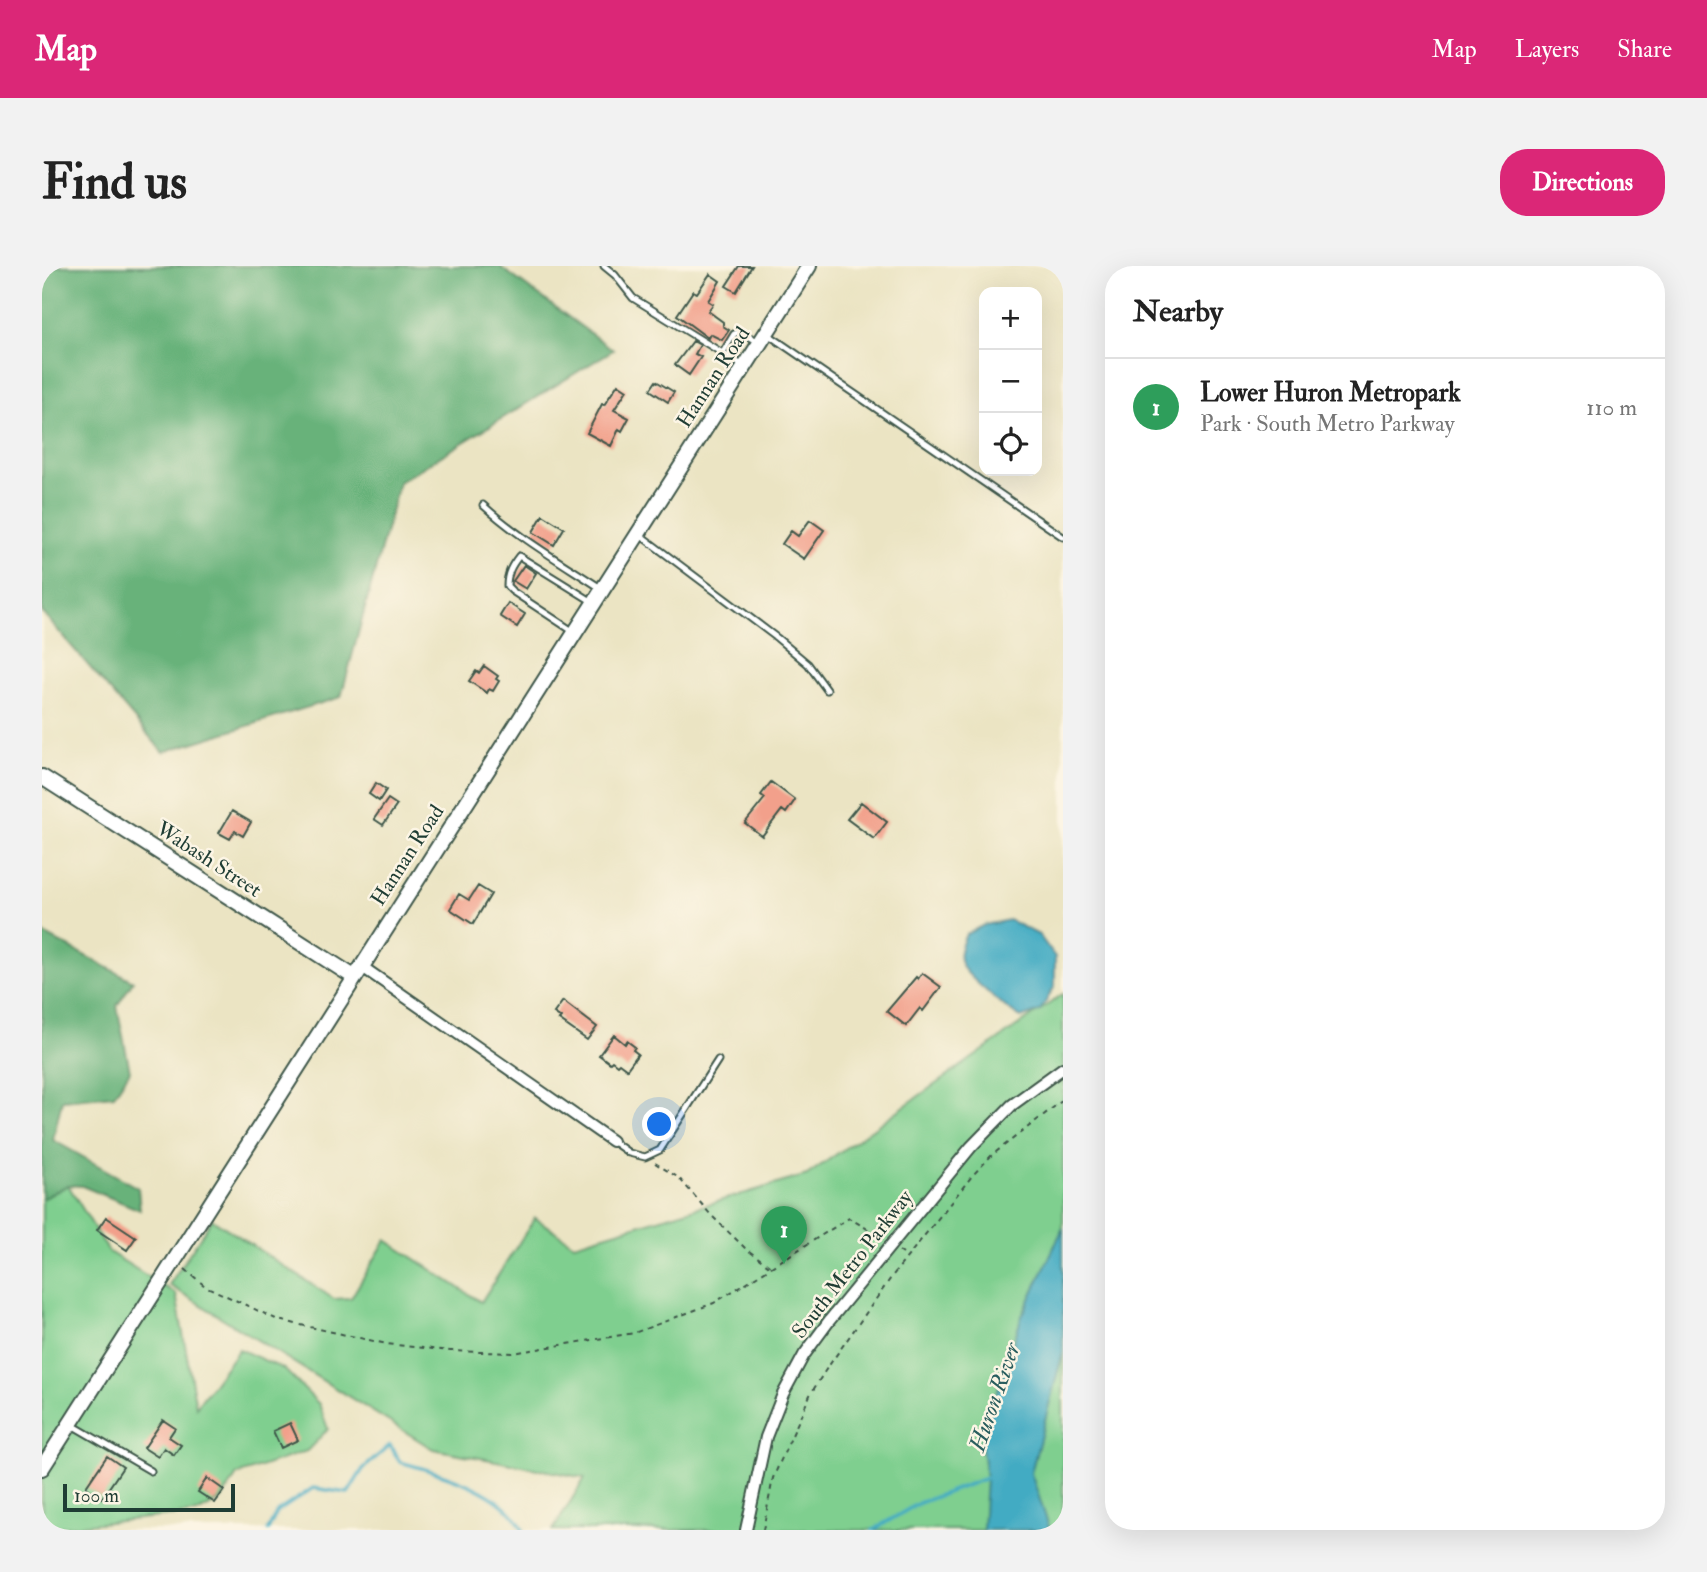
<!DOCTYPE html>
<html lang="en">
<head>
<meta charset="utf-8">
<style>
  :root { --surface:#fff; --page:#f2f2f2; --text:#222; --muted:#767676; --line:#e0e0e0; --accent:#db2777 }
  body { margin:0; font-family:"IM FELL Double Pica",serif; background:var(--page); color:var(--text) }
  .controls { position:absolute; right:21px; top:21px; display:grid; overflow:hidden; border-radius:14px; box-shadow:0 7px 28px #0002 }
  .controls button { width:63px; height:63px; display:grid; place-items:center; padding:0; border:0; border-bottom:2px solid var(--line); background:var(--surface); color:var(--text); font:35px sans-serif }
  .scale { position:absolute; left:21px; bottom:18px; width:172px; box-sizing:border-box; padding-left:7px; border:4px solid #1f3d34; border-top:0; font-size:19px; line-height:24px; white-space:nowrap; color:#1f3d34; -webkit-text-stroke:5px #fcf5e5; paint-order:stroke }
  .you { position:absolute; left:618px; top:859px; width:24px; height:24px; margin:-18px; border:5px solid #fff; border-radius:50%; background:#1a73e8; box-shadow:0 0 0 10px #1a73e833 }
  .badge { display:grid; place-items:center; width:46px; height:46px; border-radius:50%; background:var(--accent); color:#fff; font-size:23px; font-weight:700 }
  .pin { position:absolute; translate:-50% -58px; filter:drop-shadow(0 2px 4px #0008) }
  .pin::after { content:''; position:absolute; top:37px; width:24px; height:21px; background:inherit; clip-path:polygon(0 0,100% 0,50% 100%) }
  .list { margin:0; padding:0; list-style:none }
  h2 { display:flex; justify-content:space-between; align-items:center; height:91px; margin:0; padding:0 28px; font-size:30px }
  h2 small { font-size:23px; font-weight:400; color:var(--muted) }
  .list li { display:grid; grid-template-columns:46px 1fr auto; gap:21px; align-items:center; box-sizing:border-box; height:98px; padding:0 28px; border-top:2px solid var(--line) }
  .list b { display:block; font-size:26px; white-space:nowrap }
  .list p { margin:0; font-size:23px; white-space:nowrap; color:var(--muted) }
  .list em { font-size:23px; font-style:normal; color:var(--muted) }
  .icon { flex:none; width:38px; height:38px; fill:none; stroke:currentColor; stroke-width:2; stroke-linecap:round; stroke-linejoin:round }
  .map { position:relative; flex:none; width:1021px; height:1264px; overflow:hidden; border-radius:28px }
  header { display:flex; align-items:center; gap:42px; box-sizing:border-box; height:98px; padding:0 35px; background:var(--accent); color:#fff }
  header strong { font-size:33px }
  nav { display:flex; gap:38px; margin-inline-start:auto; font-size:24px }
  .intro { display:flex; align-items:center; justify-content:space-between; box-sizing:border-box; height:168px; padding:0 42px }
  h1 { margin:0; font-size:49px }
  .button { padding:18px 32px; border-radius:28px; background:var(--accent); color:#fff; font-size:24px; font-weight:700 }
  main { display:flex; gap:42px; padding:0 42px }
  aside { flex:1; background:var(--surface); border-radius:28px; box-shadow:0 7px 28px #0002 }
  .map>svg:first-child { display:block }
</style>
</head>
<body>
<header>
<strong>Map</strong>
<nav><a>Map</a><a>Layers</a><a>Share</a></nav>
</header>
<div class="intro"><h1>Find us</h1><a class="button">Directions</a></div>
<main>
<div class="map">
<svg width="1021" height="1264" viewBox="0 0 1021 1264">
  <rect width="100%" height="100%" fill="#fcf5e5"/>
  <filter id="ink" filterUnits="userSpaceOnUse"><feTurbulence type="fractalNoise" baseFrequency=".0143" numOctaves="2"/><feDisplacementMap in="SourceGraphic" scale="14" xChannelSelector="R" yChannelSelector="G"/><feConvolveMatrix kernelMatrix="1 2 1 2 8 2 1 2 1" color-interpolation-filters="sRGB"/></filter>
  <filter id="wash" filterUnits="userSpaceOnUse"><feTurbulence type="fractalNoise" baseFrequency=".00686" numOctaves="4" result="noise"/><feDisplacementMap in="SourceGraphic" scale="28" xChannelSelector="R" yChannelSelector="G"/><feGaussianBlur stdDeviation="1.57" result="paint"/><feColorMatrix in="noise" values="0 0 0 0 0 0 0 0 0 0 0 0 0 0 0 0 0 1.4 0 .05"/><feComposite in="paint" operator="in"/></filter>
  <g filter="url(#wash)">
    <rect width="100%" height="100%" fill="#ebe4c3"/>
    <path fill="#7fcf8f" stroke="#4f8662" stroke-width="2" d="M 1021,728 L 1021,1264 L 511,1264 L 543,1212 L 391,1183 L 127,1019 L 170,953 L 292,1033 L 309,1032 L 344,974 L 439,1036 L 493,952 L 532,978 L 765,909 Z
      M 26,919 L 67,986 L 134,1028 L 154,1141 L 197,1083 L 242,1103 L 277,1138 L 286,1163 L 265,1185 L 195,1209 L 179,1234 L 155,1247 L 0,1263 L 0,933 Z"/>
    <path fill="#67b27a" stroke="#437857" stroke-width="2" d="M 0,0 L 457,0 L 571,84 L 357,216 L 299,431 L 121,486 L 0,346 Z
      M 0,667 L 91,715 L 75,740 L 88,805 L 72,829 L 20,834 L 11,874 L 96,922 L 98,944 L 40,920 L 26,919 L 0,933 Z"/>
    <path fill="#43abc3" stroke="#31747c" stroke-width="2" d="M 967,654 L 997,669 L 1013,691 L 1013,720 L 998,745 L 979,752 C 967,745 926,711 920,700 C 914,689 920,678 924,668 L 942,659 Z
      M 1021,962 L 1021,1086 L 989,1207 L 1008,1264 L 941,1264 L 944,1212 L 939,1175 L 980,1050 Z"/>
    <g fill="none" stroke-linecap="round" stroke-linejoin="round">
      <path stroke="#43abc3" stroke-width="3.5" d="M 226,1264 L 235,1246 L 271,1222 L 306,1227 L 321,1203 L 348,1179 L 358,1196 C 398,1207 462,1224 481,1264
        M 831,1264 L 877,1237 L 947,1211"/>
    </g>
    <g id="blocks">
      <path fill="#f2a08b" d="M 697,0 L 710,0 L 694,26 L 684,20 Z
        M 668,8 L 678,15 L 666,35 L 671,38 L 666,45 L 681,56 L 681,60 L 687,64 L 680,74 L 668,68 L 666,72 L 635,49 L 651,25 L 655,27 Z
        M 651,75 L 658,79 L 653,88 L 659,91 L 647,109 L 633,99 Z
        M 614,115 L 632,126 L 626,136 L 608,124 Z
        M 576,118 L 585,124 L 572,144 L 587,152 L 580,165 L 577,163 L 569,180 L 545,167 L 560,138 L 562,139 Z
        M 501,249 L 522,262 L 512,279 L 491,266 Z
        M 768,254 L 782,264 L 762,293 L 740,278 L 749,265 L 756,270 Z
        M 482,299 L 494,307 L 484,323 L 471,315 Z
        M 466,337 L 483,348 L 475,361 L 458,350 Z
        M 442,400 L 456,410 L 454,413 L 457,415 L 451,425 L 447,423 L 445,427 L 427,415 L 434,405 L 437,407 Z
        M 729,516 L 753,534 L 744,547 L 740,544 L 720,570 L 703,557 L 723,532 L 719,529 Z
        M 334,517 L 344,524 L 337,535 L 327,528 Z
        M 346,533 L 355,539 L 341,559 L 332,553 Z
        M 819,536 L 845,556 L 832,573 L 805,553 Z
        M 190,545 L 209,556 L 201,570 L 193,565 L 188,573 L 177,567 Z
        M 436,620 L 449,628 L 431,658 L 408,643 L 417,628 L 427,634 Z
        M 880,707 L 899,721 L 881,745 L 878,742 L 864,760 L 845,745 L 874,711 L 876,713 Z
        M 521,735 L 555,761 L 545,774 L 517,754 L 519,752 L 512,747 Z
        M 572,769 L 583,778 L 585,775 L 593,781 L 591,784 L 596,788 L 585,803 L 577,797 L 575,799 L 570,795 L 568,797 L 557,789 Z
        M 64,951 L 94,971 L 85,984 L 55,964 Z
        M 121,1154 L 133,1162 L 127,1171 L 139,1179 L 132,1189 L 122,1182 L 116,1191 L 102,1182 Z
        M 248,1157 L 256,1174 L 239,1182 L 231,1165 Z
        M 65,1190 L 81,1201 L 60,1232 L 44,1221 Z
        M 165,1212 L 182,1224 L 173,1237 L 156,1226 Z"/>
    </g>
  </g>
  <g filter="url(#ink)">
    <use href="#blocks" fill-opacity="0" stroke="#3e5649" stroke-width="2"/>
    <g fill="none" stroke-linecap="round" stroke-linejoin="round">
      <defs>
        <path id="service" d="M 562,0 L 573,9 L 591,32 L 703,101
          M 724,67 L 1021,271
          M 680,88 L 692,68 L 697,66 L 718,76
          M 441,239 C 477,272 519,296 560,323
          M 598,269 L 735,372 L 766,398 L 785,424
          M 532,366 L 470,325 L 465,320 C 465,307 470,299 477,290 L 551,336
          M 570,875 L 587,887 L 603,891 L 618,884 L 676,794
          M 30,1159 L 109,1205"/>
        <path id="minor" d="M 319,700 L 570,875
          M 704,1264 L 724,1171 L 741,1128 L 762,1089 L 787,1055 L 929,881 L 970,839 L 1021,802"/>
        <path id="tertiary" d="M 0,511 L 312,711
          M 0,1202 L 767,0"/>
      </defs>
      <use href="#service" stroke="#3e5649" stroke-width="9"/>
      <use href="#minor" stroke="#3e5649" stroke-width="14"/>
      <use href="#tertiary" stroke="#3e5649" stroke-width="18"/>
      <path stroke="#3e5649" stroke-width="2" stroke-dasharray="5 5" stroke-linecap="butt" d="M 613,897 L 637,912 L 669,949 L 703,982 L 730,1002
        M 857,985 L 865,991
        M 143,1003 L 163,1020 L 236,1054 L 345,1078 L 408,1085 L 471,1087 L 592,1067 L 672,1037 L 807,952 L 839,971
        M 721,1264 L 731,1212 L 768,1129 L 783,1105 L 851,1009 L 930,910 L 950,889 L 1021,834"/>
      <use href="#service" stroke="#fff" stroke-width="5"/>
      <use href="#minor" stroke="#fff" stroke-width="10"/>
      <use href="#tertiary" stroke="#fff" stroke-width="14"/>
    </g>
  </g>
  <g text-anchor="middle" stroke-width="5" stroke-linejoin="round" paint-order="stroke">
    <g font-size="21" fill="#1f3d34" stroke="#fcf5e5">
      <text transform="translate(671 111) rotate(-57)" y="7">Hannan Road</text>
      <text transform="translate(365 589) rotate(-57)" y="7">Hannan Road</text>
      <text transform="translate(167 593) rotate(33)" y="7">Wabash Street</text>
      <text transform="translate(810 998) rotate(-52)" y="7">South Metro Parkway</text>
    </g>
    <g font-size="23" font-style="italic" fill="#2a5e5f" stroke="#fcf5e5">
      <text transform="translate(952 1131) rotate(-71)" y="8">Huron River</text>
    </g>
  </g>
</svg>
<div class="controls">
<button>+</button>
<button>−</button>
<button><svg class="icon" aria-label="locate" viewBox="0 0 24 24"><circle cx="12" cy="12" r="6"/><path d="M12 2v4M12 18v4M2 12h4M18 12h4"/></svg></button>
</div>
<div class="scale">100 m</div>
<div class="you"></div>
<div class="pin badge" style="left:742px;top:998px;background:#2e9e5b">1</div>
</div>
<aside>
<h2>Nearby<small></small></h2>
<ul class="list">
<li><span class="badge" style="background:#2e9e5b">1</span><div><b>Lower Huron Metropark</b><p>Park · South Metro Parkway</p></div><em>110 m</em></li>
</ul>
</aside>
</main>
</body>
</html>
